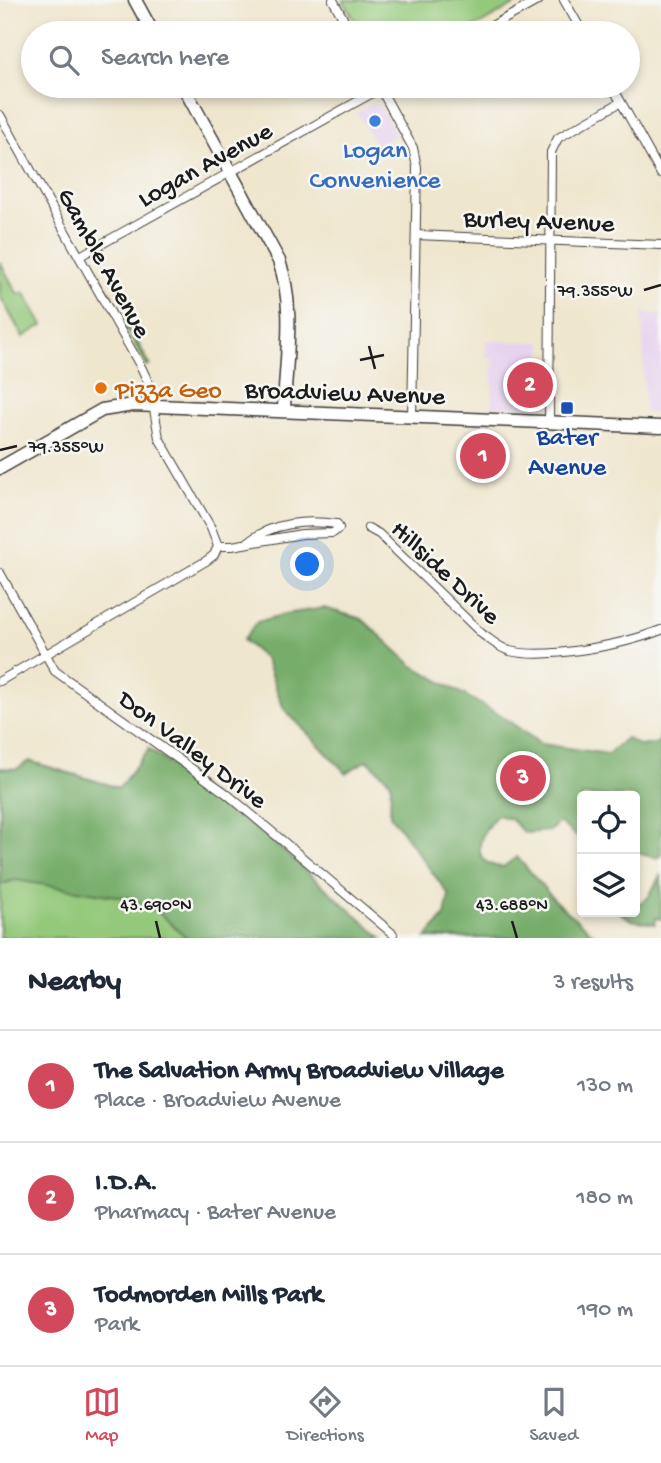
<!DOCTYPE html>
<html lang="en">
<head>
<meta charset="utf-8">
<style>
  :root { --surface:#fff; --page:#f6f6f7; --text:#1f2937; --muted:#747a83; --line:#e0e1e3; --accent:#d1495b }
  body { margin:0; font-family:"Gochi Hand",sans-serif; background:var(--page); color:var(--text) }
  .controls { position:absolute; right:21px; bottom:21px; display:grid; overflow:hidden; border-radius:7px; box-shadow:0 4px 10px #0003 }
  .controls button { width:63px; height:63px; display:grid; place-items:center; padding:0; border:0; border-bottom:2px solid var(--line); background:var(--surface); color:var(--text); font:35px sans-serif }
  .you { position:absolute; left:308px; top:565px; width:24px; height:24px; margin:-18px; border:5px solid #fff; border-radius:50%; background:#1a73e8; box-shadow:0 0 0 10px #1a73e833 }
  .badge { display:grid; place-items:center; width:46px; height:46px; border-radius:50%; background:var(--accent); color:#fff; font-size:23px; font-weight:700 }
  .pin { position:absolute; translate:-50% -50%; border:4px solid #fff; box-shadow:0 2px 7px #0006 }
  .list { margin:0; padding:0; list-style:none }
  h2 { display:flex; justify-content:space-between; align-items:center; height:91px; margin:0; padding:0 28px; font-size:30px }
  h2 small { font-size:23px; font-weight:400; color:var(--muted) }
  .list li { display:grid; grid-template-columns:46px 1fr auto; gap:21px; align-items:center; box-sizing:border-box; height:112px; padding:0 28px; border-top:2px solid var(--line) }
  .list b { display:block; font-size:26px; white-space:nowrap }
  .list p { margin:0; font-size:23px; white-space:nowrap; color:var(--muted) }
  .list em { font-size:23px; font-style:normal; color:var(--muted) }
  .icon { flex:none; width:38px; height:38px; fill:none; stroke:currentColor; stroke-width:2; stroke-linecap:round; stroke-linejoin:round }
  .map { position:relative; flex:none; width:661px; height:938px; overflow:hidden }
  .search { position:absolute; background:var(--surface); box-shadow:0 4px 10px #0003; left:21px; right:21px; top:21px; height:77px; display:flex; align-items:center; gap:18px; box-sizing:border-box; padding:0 24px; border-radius:38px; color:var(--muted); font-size:26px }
  .sheet { height:427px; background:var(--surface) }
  nav { display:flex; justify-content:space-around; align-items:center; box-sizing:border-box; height:98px; border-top:2px solid var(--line); background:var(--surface); font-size:19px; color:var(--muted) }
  nav a { display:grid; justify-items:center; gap:4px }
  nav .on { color:var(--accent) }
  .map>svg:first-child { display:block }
</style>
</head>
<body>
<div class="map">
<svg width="661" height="938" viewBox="0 0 661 938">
  <rect width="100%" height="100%" fill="#f6f6f2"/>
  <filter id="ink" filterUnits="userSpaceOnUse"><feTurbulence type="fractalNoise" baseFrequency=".0143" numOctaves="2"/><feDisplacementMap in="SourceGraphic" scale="14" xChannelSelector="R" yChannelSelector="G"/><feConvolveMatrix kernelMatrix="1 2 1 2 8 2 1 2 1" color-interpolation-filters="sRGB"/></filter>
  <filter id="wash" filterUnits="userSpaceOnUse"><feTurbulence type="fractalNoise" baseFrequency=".00686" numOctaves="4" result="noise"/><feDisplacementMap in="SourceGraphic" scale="28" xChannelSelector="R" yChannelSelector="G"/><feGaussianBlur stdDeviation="1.57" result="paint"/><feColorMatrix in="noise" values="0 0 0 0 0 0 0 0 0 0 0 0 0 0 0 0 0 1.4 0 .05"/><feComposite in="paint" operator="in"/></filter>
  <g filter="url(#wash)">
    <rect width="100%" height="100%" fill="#efe6ce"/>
    <path fill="#e7d2ef" d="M 372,104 L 381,107 L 396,135 L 376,146 L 357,112 Z
      M 642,313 L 661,314 L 661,413 L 645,413 Z
      M 486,341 L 542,342 L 541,400 L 539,407 L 492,406 L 493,358 L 486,357 Z"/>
    <path fill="#94c97b" stroke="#58724c" stroke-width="2" d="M 343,0 L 523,0 L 464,33 L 362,33 Z
      M 0,262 L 18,295 L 24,292 L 43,325 L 23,337 L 0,296 Z
      M 93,262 L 150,365 L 147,366 L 94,271 Z
      M 149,749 L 266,836 L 382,938 L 0,938 L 0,768 L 17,769 L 29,761 L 119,788 Z"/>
    <path fill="#77ad6b" stroke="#4a6444" stroke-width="2" d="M 324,608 L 362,619 L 412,665 L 503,717 L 541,744 L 608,754 L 626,738 L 640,746 L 659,743 L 661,729 L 661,856 L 655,858 L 635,852 L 635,796 L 582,796 L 582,841 L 559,822 L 550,831 L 524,833 L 511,819 L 497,815 C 479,833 467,864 503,867 L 517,857 L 556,902 L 598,938 L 426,938 L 445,916 L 449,895 L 390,815 L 391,782 L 367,760 L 346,773 L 284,709 L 265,659 L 243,640 L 257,622 L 285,614 Z
      M 149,749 L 266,836 L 382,938 L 187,938 L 159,913 L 134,899 L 15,880 L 0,885 L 0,768 L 17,769 L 29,761 L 119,788 Z
      M 661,874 L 661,919 L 656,918 L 655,924 L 631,920 L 619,912 L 635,912 L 635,906 L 648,898 Z"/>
  </g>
  <g filter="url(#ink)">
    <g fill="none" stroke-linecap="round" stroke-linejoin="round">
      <defs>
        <path id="street" d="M 333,0 L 351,33
          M 564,0 L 583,33
          M 479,33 L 539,0
          M 379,86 L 413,148 L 417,167 L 412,417
          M 612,86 L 661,174
          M 0,115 L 142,369 L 150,386 L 159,438 L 211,528 L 218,546
          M 416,235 L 661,245
          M 80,256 L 385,86
          M 549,422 L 551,152 L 558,138 L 621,102
          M 368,528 L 379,534 L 482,634 C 491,640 499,648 510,651 C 547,660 626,644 661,630
          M 218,546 L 232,546 L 302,534 L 333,533 L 339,528 L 337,524 C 305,520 274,522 248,542
          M 0,573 L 55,671 L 227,794 L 393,934
          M 0,681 L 206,561 L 214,555 L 218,546"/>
        <path id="secondary" d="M 135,0 L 153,33
          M 183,86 L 279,261 C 296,308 285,363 284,411
          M 0,468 L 102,410 L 133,405 L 661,427"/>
      </defs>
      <use href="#street" stroke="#3c3a37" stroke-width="10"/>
      <use href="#secondary" stroke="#3c3a37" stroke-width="15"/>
      <use href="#street" stroke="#fff" stroke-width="8"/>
      <use href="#secondary" stroke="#fff" stroke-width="12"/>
    </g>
  </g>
  <path fill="none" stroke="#1c1c1c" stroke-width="2.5" d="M 644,290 L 661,285M 369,346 L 375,369M 360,360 L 384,355M 0,450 L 17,446M 156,921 L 160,938M 512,921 L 517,938"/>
  <circle fill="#3f7fe0" stroke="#f6f6f2" stroke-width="2.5" cx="375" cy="121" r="7"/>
  <circle fill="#e8710a" stroke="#f6f6f2" stroke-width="2.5" cx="101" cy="388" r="7"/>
  <rect fill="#1a4fb4" stroke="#f6f6f2" stroke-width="2.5" x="560" y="401" width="14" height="14" rx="3.5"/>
  <g text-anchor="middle" stroke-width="5" stroke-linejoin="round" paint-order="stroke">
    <g font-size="26" fill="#366cbe" stroke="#f6f6f2">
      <text x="375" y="157">Logan<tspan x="375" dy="30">Convenience</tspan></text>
    </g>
    <g font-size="26" fill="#1c1c1c" stroke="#f6f6f2">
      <text transform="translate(204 163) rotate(-29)" y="9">Logan Avenue</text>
      <text transform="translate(539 219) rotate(2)" y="9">Burley Avenue</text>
      <text transform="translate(106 262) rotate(61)" y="9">Gamble Avenue</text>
      <text transform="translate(345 391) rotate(2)" y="9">Broadview Avenue</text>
      <text transform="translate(447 571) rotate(43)" y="9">Hillside Drive</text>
      <text transform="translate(194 748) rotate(37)" y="9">Don Valley Drive</text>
    </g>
    <g font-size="26" fill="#c56008" stroke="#f6f6f2" text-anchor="start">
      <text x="115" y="397">Pizza Geo</text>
    </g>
    <g font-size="26" fill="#164399" stroke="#f6f6f2">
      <text x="567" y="444">Bater<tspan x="567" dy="30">Avenue</tspan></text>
    </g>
  </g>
  <g font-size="18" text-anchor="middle" fill="#1c1c1c" stroke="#f6f6f2" stroke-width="5" stroke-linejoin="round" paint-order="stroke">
    <text x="595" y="296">79.355°W</text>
    <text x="66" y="452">79.355°W</text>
    <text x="156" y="910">43.690°N</text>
    <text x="512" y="910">43.688°N</text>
  </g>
</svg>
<div class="controls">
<button><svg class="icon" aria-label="locate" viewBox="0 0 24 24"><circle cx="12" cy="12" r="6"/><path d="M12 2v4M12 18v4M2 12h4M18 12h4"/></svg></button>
<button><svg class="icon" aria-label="layers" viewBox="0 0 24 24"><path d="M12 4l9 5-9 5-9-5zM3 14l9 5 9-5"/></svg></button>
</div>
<div class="you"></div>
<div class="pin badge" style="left:483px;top:456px">1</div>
<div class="pin badge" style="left:530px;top:385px">2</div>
<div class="pin badge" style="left:523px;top:778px">3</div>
<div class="search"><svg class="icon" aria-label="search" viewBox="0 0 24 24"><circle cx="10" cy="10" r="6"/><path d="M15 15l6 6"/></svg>Search here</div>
</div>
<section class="sheet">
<h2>Nearby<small>3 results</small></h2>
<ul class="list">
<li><span class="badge">1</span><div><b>The Salvation Army Broadview Village</b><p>Place · Broadview Avenue</p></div><em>130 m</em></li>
<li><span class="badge">2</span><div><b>I.D.A.</b><p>Pharmacy · Bater Avenue</p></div><em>180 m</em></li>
<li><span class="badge">3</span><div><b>Todmorden Mills Park</b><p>Park</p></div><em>190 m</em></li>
</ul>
</section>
<nav>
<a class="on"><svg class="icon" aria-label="map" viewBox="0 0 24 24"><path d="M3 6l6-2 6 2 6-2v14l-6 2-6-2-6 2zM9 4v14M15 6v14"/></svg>Map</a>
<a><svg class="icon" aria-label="directions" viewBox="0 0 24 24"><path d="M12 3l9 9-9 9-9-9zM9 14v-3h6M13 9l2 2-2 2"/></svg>Directions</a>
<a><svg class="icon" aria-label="saved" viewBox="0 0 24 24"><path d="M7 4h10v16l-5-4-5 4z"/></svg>Saved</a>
</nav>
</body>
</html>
